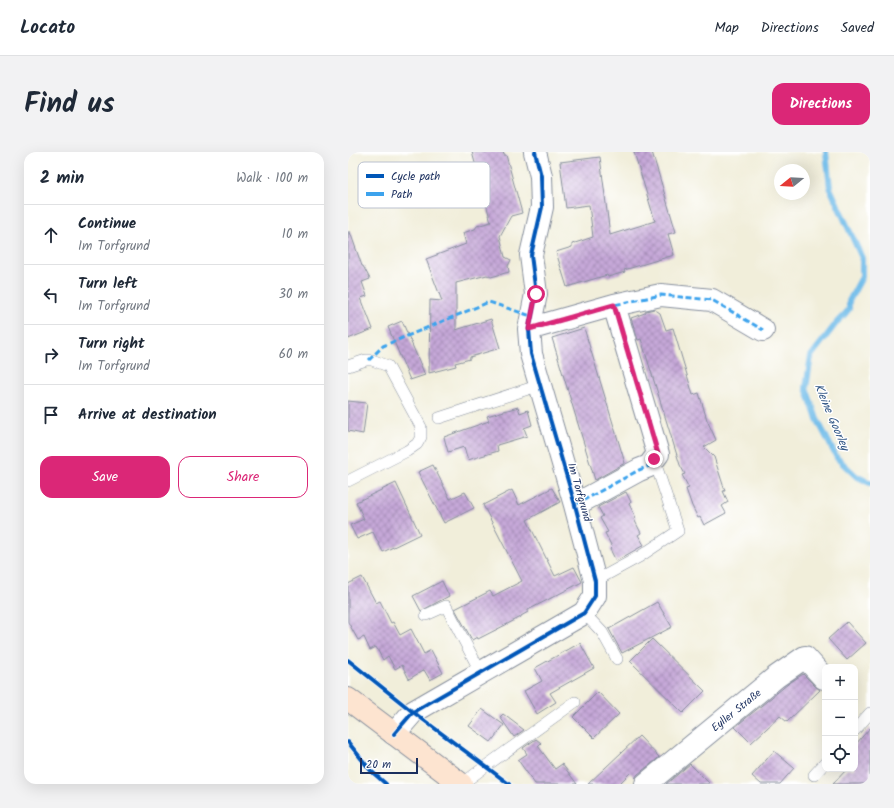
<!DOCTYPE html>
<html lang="en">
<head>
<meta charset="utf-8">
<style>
  :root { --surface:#fff; --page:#f2f2f3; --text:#1f2937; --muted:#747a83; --line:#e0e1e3; --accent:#db2777 }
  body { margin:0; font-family:Kalam,sans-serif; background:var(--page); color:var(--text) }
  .controls { position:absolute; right:12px; bottom:12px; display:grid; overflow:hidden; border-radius:8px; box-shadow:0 4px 16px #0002 }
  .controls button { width:36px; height:36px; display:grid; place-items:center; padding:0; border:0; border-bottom:1px solid var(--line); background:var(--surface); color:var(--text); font:20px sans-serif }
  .compass { position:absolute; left:426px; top:12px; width:36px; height:36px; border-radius:50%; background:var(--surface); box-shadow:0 4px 16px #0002; rotate:252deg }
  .scale { position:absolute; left:12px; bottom:10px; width:58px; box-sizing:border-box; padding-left:4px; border:2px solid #1b2f5e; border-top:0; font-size:11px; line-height:14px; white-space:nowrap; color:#1b2f5e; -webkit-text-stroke:3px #fff; paint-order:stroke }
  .stop { position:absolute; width:12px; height:12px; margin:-9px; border:3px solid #db2777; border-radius:50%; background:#fff }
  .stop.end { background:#db2777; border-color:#fff; box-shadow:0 1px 4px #0008 }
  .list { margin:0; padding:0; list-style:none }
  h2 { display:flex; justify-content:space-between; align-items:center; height:52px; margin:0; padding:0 16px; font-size:17px }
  h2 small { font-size:13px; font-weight:400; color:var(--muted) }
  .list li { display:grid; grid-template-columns:26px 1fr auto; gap:12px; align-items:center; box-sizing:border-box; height:60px; padding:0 16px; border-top:1px solid var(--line) }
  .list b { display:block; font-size:15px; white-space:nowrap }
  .list p { margin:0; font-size:13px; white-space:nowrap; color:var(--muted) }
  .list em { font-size:13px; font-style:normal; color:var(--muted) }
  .actions { display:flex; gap:8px; padding:12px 16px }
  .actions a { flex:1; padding:9px 0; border:1px solid var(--accent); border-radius:12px; text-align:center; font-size:14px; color:var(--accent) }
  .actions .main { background:var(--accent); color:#fff }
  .icon { flex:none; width:22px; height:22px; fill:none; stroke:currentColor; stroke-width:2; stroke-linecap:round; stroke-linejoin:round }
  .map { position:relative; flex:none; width:522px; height:632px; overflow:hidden; border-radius:12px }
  header { display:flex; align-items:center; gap:24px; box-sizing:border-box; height:56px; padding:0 20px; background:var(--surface); border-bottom:1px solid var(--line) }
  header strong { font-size:19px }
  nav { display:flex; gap:22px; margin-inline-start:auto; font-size:14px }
  .intro { display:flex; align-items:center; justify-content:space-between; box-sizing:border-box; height:96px; padding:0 24px }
  h1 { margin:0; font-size:28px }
  .button { padding:10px 18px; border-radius:12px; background:var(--accent); color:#fff; font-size:14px; font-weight:700 }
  main { display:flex; gap:24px; padding:0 24px }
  aside { flex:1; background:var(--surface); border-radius:12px; box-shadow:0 4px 16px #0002 }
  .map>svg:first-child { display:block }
</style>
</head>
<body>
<header>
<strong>Locato</strong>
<nav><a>Map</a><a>Directions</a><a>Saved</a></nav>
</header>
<div class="intro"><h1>Find us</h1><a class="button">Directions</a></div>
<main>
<aside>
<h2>2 min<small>Walk · 100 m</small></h2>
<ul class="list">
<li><svg class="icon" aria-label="ahead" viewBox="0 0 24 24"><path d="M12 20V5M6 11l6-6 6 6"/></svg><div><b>Continue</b><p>Im Torfgrund</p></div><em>10 m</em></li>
<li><svg class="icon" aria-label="left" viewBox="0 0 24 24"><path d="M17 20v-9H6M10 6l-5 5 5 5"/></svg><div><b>Turn left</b><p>Im Torfgrund</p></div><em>30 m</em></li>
<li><svg class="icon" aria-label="right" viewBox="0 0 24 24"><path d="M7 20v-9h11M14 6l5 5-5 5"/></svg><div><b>Turn right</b><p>Im Torfgrund</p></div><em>60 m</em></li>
<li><svg class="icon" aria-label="arrive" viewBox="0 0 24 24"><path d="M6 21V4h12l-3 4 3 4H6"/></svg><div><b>Arrive at destination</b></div></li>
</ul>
<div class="actions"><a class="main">Save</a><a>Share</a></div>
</aside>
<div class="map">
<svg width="522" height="632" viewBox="0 0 522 632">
  <defs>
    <pattern id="building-cross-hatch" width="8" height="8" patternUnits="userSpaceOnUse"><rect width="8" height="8" fill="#c6a8d8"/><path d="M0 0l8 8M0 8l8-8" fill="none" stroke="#a089b2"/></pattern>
  </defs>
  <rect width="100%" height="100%" fill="#fff"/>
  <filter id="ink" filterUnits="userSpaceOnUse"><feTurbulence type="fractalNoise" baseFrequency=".025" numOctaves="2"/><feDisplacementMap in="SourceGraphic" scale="8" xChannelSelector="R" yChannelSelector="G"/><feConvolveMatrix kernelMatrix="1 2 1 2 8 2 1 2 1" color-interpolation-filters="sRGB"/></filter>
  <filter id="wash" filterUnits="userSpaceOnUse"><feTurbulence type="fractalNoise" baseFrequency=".012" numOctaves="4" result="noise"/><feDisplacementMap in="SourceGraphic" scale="16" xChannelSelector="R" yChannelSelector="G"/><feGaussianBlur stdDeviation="0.9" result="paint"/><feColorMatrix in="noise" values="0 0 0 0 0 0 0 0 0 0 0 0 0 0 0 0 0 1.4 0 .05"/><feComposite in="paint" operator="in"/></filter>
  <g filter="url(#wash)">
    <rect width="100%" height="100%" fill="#f1eeda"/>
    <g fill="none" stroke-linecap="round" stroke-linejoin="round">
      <path stroke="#6fbce9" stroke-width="6" d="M 478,0 L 482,36 L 514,106 L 514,125 L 501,149 L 501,157 L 497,162 L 490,169 L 463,204 L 458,236 L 469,267 L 489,306 L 508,324 L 522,331"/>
    </g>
    <g id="blocks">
      <path fill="url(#building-cross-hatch)" d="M 124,0 L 155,0 L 156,3 L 158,3 L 174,61 L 163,64 L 152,84 L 157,105 L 163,108 L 160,114 L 161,120 L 143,125 L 139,123 L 108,131 L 108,178 L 143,167 L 152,196 L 122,205 L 122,207 L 107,211 L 108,214 L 81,221 L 82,148 L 94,149 L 78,107 L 118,92 L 115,81 L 127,77 L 129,74 L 143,70 Z
        M 286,0 L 304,0 L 328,80 L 320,82 L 326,103 L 276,118 L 277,120 L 260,125 L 259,123 L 219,135 L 208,100 L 224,95 L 224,92 L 245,85 L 241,53 L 218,56 L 212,10 L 252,5 L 262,83 L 307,69 Z
        M 0,80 L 2,80 L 14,114 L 15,114 L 22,127 L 14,130 L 19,144 L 13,146 L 25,177 L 0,187 Z
        M 306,157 L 312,161 L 318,178 L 325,176 L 345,243 L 351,241 L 359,268 L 368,288 L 356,295 L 366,305 L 377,339 L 375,339 L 380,350 L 374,354 L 378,361 L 356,373 L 352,365 L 350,366 L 344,354 L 338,337 L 341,336 L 334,323 L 337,322 L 332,313 L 293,187 L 290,188 L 283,166 L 297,161 L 298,159 Z
        M 54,169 L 77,223 L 62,228 L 40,175 Z
        M 236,176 L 277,311 L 247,328 L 204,186 Z
        M 0,249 L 19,251 L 15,282 L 0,279 Z
        M 170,255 L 172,261 L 180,258 L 184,273 L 176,276 L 179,284 L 149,293 L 150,299 L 120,308 L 116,295 L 100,300 L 96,285 L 141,269 L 139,264 Z
        M 85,313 L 102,347 L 117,340 L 126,356 L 96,371 L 70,320 Z
        M 48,331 L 72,382 L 35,400 L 25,380 L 9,387 L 2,373 L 16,367 L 8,350 Z
        M 204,336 L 212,350 L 179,368 L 207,424 L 226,415 L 234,430 L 180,458 L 180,460 L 173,464 L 173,465 L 130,487 L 129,485 L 124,488 L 107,457 L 142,439 L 145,444 L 174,429 L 135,353 L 164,338 L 171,353 Z
        M 278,340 L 283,350 L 281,352 L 288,366 L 286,367 L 293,381 L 290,383 L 296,393 L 268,409 L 262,397 L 264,395 L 257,381 L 260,380 L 252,366 L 255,364 L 250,355 Z
        M 14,425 L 28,451 L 32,449 L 43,471 L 45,470 L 52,483 L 63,477 L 76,502 L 83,498 L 95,521 L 82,528 L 76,518 L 61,527 L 54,513 L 47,517 L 40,504 L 35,508 L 28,495 L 22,498 L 16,485 L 10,488 L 0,470 L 0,432 Z
        M 94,429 L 101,444 L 73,459 L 65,444 Z
        M 309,450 L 324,475 L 274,501 L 261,477 Z
        M 499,470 L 518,491 L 499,508 L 480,487 Z
        M 304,487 L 357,539 L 335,561 L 282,509 Z
        M 232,491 L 246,516 L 202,541 L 208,550 L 189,562 L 176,539 L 194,529 L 187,516 Z
        M 455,522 L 467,534 L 472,538 L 439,570 L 432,564 L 403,591 L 387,575 L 440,532 Z
        M 250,540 L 271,562 L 246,586 L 225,565 Z
        M 134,557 L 156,573 L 143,590 L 121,574 Z
        M 155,562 L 176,578 L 166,585 L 152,565 Z
        M 522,576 L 522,632 L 485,632 L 499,617 L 507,617 L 507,593 Z
        M 291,584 L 311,605 L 307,609 L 290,622 L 287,626 L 282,621 L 271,632 L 240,632 Z
        M 188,587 L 193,591 L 190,594 L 207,617 L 214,612 L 229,632 L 187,632 L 170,608 L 179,602 L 175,596 Z
        M 426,599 L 446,616 L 432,632 L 413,632 L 404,624 Z
        M 342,612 L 362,632 L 318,632 Z"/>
    </g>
  </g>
  <g filter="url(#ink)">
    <use href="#blocks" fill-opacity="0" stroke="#868e9c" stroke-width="1"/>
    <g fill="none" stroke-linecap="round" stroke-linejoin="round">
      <defs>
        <path id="lane" d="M 0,214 L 18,208 L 24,208 L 40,214 L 73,275 L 73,285 L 69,292 L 59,299 L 0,329
          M 91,266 L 192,233
          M 247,429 L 291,405 L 330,379 L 306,307
          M 236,461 L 254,480 L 269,507
          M 78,463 L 98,454 L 133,521
          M 507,578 L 522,561
          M 466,623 L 477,611
          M 114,632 L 138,614 L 227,550"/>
        <path id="street" d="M 181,177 L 266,153 L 313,143 L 364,148 L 415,178
          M 227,353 L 291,318 L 301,314 L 310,302 L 266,153
          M 46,582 L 65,560 L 236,461 L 247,444 L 247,429 L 227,353 L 183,202 L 181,177 L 188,142 L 183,103 L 194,55 L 193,24 L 187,0
          M 298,632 L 428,525 L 457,505 L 476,526"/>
        <path id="secondary" d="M 0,547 L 113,632"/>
      </defs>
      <use href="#lane" stroke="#868e9c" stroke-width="12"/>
      <use href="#street" stroke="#868e9c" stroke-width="24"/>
      <use href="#secondary" stroke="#868e9c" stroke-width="24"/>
      <use href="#lane" stroke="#fff" stroke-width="11"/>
      <use href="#street" stroke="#fff" stroke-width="22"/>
      <use href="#secondary" stroke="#fde4d0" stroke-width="22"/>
      <path stroke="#3da3ed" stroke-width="3" stroke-dasharray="6 3" stroke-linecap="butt" d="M 181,177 L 266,153 L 313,143 L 364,148 L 415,178
        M 21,208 L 35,194 L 141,150 L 183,164
        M 227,353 L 291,318 L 301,314 L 310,302 L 266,153"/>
      <defs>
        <path id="cycleway" d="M 0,508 L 65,560 L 161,632
          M 46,582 L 65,560 L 236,461 L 247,444 L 247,429 L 227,353 L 183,202 L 181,177 L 188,142 L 183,103 L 194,55 L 193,24 L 187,0
          M 0,590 L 23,619 L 38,632"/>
      </defs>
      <use href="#cycleway" stroke="#fff" stroke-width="6"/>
      <use href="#cycleway" stroke="#0057b8" stroke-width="4"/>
    </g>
  </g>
  <g fill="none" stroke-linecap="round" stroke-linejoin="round" filter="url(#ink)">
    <path stroke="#db2777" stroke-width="5" d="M 188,142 L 181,177 L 266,153 L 310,302 L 306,307"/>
  </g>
  <g text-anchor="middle" stroke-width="3" stroke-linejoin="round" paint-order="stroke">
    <g font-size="11" fill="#1b2f5e" stroke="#fff">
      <text transform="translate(232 340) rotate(74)" y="4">Im Torfgrund</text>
      <text transform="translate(388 558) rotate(-39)" y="4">Eyller Straße</text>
    </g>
    <g font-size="12" font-style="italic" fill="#345988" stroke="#fff">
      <text transform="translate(484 265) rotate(67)" y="4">Kleine Goorley</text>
    </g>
  </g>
  <rect x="10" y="10" width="132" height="46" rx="6" fill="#fff" stroke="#bbc1cf" stroke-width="1"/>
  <rect x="18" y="22" width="18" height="4" fill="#0057b8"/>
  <rect x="18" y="40" width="18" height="4" fill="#3da3ed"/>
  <g font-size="11" fill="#1b2f5e">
    <text x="43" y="28">Cycle path</text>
    <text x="43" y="46">Path</text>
  </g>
</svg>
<div class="controls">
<button>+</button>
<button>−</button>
<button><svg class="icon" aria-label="locate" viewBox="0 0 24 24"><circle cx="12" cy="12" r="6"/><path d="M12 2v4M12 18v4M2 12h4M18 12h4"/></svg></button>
</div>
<svg class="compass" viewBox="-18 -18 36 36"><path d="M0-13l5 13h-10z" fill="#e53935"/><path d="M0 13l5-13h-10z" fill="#747a83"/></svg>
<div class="scale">20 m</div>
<div class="stop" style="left:188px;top:142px"></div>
<div class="stop end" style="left:306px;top:307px"></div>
</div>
</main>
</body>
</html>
